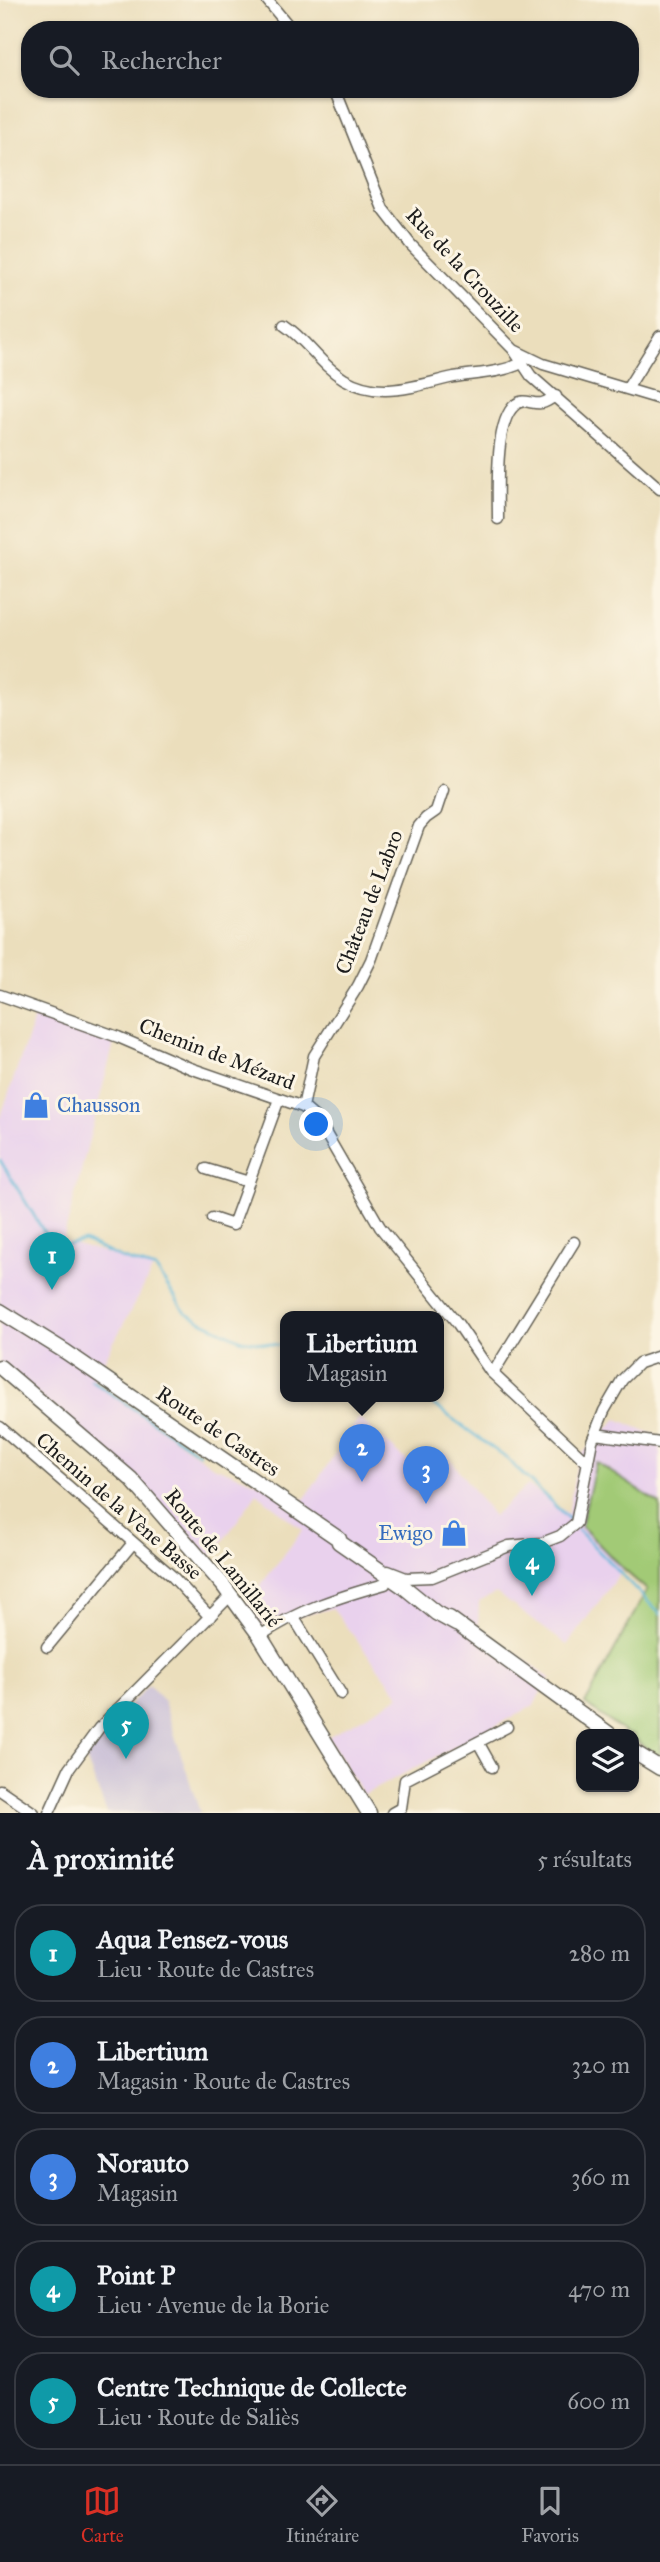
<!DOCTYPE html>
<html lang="fr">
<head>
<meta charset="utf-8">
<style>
  :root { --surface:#171b24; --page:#20242c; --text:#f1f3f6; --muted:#9ea1a6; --line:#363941; --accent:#d93025 }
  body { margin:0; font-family:"IM FELL Great Primer",serif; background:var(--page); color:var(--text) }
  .controls { position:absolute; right:21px; bottom:21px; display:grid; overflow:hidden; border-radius:14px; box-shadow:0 2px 5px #0004 }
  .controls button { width:63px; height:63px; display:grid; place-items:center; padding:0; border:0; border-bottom:2px solid var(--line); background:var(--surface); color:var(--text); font:35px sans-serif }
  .you { position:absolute; left:317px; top:1125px; width:24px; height:24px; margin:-18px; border:5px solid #fff; border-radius:50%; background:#1a73e8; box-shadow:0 0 0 10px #1a73e833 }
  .badge { display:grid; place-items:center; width:46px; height:46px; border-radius:50%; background:var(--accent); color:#fff; font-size:23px; font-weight:700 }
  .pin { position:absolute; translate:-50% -58px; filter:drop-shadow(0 2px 4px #0008) }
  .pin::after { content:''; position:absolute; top:37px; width:24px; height:21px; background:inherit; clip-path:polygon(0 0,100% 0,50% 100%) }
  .popup { position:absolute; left:280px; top:1311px; width:164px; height:91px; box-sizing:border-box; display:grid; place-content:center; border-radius:14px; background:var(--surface); filter:drop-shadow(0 2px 5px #0005); font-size:23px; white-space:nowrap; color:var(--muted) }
  .popup b { font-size:26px; color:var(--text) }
  .popup::after { content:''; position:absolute; left:50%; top:100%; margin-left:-14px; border:14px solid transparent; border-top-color:var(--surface) }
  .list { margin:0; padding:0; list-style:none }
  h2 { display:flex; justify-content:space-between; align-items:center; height:91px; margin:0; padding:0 28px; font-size:30px }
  h2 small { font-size:23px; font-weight:400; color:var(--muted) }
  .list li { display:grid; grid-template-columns:46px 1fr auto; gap:21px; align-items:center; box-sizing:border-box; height:98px; margin:0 14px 14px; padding:0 14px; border:2px solid var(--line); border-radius:28px }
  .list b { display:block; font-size:26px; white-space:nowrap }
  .list p { margin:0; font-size:23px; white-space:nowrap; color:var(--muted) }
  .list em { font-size:23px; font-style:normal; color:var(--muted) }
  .icon { flex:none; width:38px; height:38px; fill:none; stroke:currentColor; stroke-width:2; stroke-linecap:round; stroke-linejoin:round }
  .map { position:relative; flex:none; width:660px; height:1813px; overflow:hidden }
  .search { position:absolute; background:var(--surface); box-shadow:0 2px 5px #0004; left:21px; right:21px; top:21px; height:77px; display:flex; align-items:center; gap:18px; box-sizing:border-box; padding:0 24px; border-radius:28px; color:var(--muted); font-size:26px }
  .sheet { height:651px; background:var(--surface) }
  nav { display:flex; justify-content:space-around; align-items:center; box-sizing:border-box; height:98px; border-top:2px solid var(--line); background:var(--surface); font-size:19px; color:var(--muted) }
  nav a { display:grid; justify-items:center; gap:4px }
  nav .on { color:var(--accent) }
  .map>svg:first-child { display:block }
</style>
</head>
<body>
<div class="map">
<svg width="660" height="1813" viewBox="0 0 660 1813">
  <rect width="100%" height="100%" fill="#fcf5e5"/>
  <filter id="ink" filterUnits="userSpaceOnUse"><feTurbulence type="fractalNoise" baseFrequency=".0143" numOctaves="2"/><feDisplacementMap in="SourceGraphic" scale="14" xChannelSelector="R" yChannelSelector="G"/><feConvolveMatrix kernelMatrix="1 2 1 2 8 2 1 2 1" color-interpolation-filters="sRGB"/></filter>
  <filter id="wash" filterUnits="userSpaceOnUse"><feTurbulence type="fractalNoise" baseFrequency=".00686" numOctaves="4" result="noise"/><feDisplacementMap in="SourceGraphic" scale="28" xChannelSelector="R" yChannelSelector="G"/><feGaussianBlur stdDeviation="1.57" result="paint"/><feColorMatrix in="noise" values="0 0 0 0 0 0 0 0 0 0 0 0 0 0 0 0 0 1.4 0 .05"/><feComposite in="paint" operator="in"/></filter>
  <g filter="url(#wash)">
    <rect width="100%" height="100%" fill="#ebdebc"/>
    <path fill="#e9d1ed" d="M 35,1015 L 115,1039 L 63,1241 L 154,1267 L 93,1381 L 213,1466 L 304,1500 L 359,1418 L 424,1476 L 446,1453 L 493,1516 L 528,1485 L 568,1514 L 578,1458 L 617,1419 L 660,1437 L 660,1507 L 582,1525 L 623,1569 L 567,1645 L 496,1593 L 479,1602 L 478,1626 L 550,1678 L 533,1706 L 363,1795 L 328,1737 L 400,1696 L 332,1608 L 261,1626 L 246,1604 L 303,1530 L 257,1493 L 211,1558 L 128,1472 L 0,1362 L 0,1119 Z"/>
    <path fill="#c9bfd7" d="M 149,1685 L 164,1702 L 200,1813 L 107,1813 L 85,1757 L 96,1740 Z"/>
    <path fill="#a2ca76" stroke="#5f7349" stroke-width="2" d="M 596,1462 L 660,1504 L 660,1758 L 634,1739 L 634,1734 L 627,1734 L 585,1704 L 647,1590 L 623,1569 L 581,1526 Z"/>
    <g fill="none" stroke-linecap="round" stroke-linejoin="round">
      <path stroke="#5ab6d8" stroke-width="2.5" d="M 0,1160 L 49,1240
        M 57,1244 L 63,1246 L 84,1241 L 123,1259 L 156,1269 L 185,1312 L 203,1322 L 242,1340 L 285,1346
        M 91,1380 L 199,1453
        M 412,1396 L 431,1403 L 506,1458 L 569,1519
        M 578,1530 L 660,1614"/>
    </g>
  </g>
  <g filter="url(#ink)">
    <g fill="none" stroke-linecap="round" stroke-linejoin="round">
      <defs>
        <path id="minor" d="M 267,0 L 292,30
          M 335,89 L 383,209 L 411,245 L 513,349 L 531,376 L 660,489
          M 284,325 C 307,340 320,365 344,379 C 356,386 371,390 385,390 C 408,390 431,382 454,377 C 477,373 501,373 522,363
          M 514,350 L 543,364 L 660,399
          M 627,389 L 660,336
          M 498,519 C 498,493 494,422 515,405 C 524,397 532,405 542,403 C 547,402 551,398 556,396
          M 0,995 L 118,1037 L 190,1068 L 303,1107 L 318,1120 L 380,1227 L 458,1324 L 490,1371 L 588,1463
          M 303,1107 L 314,1056 L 358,986 L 371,960 L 419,826 L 426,818 L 436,811 L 443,790
          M 206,1169 L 249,1182
          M 212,1218 L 233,1225 L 279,1099
          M 493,1373 L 574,1242
          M 0,1427 L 172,1576 L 210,1617
          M 595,1434 L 660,1443
          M 388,1571 L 406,1578 L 432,1577 L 509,1546 L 542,1543 L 560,1536 L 576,1523 L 592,1441 L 604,1411 L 622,1380 L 639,1363 L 660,1356
          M 294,1618 L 341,1694
          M 260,1636 C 297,1610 342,1596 385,1584
          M 47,1647 L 133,1543
          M 478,1742 L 492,1767
          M 0,1790 L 34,1813
          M 49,1813 L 69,1769 L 99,1728 L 231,1595
          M 392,1813 L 401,1808 L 405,1780 L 507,1727"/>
        <path id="major" d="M 0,1311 L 66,1352 L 339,1539 L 339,1542 L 404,1587 L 436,1613 L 456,1624
          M 0,1367 L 131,1479 L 223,1585 L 260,1636 L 369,1813
          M 449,1618 L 609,1734
          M 634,1752 L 660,1768"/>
      </defs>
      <use href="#minor" stroke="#646054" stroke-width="13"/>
      <use href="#major" stroke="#646054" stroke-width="17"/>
      <use href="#minor" stroke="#fff" stroke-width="10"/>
      <use href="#major" stroke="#fff" stroke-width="14"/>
    </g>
  </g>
  <defs>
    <symbol id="shop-bare" viewBox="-9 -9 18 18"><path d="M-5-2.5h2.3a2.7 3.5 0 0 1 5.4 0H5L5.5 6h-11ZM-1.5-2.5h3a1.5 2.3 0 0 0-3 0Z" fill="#3f7fe0" stroke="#fcf5e5" stroke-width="2.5" paint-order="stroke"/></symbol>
  </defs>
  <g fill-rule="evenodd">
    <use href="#shop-bare" x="17" y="1086" width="38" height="38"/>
    <use href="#shop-bare" x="435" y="1514" width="38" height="38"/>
  </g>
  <g text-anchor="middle" stroke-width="6" stroke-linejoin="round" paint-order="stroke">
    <g font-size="21" fill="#1c1c1c" stroke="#fcf5e5">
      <text transform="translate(465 270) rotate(47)" y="7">Rue de la Crouzille</text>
      <text transform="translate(369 902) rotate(-69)" y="7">Château de Labro</text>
      <text transform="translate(217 1054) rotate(21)" y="7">Chemin de Mézard</text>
      <text transform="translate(218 1431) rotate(34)" y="7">Route de Castres</text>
      <text transform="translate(119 1506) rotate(41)" y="7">Chemin de la Vène Basse</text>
      <text transform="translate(223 1558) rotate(51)" y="7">Route de Lamillarié</text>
    </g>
    <g font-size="21" fill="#366cbe" stroke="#fcf5e5" text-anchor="start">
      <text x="57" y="1112">Chausson</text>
      <text x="433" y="1540" text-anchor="end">Ewigo</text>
    </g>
  </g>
</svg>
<div class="controls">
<button><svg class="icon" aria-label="layers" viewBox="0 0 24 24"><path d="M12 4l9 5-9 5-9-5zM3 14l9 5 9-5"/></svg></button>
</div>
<div class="you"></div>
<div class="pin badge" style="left:52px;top:1290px;background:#0f9aa8">1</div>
<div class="pin badge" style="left:362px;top:1482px;background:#3f7fe0">2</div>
<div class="popup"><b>Libertium</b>Magasin</div>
<div class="pin badge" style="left:426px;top:1504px;background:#3f7fe0">3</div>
<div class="pin badge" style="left:532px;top:1596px;background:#0f9aa8">4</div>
<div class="pin badge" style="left:126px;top:1759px;background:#0f9aa8">5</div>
<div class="search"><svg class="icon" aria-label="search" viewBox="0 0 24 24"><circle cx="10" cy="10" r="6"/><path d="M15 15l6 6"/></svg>Rechercher</div>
</div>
<section class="sheet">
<h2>À proximité<small>5 résultats</small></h2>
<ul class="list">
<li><span class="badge" style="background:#0f9aa8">1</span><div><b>Aqua Pensez-vous</b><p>Lieu · Route de Castres</p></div><em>280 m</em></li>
<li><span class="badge" style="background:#3f7fe0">2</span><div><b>Libertium</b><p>Magasin · Route de Castres</p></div><em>320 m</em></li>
<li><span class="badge" style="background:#3f7fe0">3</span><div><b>Norauto</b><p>Magasin</p></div><em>360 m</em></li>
<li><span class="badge" style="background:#0f9aa8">4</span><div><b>Point P</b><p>Lieu · Avenue de la Borie</p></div><em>470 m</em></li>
<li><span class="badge" style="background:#0f9aa8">5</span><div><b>Centre Technique de Collecte</b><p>Lieu · Route de Saliès</p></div><em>600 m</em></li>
</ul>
</section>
<nav>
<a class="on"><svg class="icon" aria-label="map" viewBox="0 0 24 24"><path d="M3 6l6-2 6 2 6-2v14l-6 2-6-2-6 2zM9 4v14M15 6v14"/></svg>Carte</a>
<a><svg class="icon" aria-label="directions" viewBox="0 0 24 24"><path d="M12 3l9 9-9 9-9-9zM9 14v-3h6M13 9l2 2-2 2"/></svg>Itinéraire</a>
<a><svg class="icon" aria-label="saved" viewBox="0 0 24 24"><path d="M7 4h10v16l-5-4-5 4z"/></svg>Favoris</a>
</nav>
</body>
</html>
